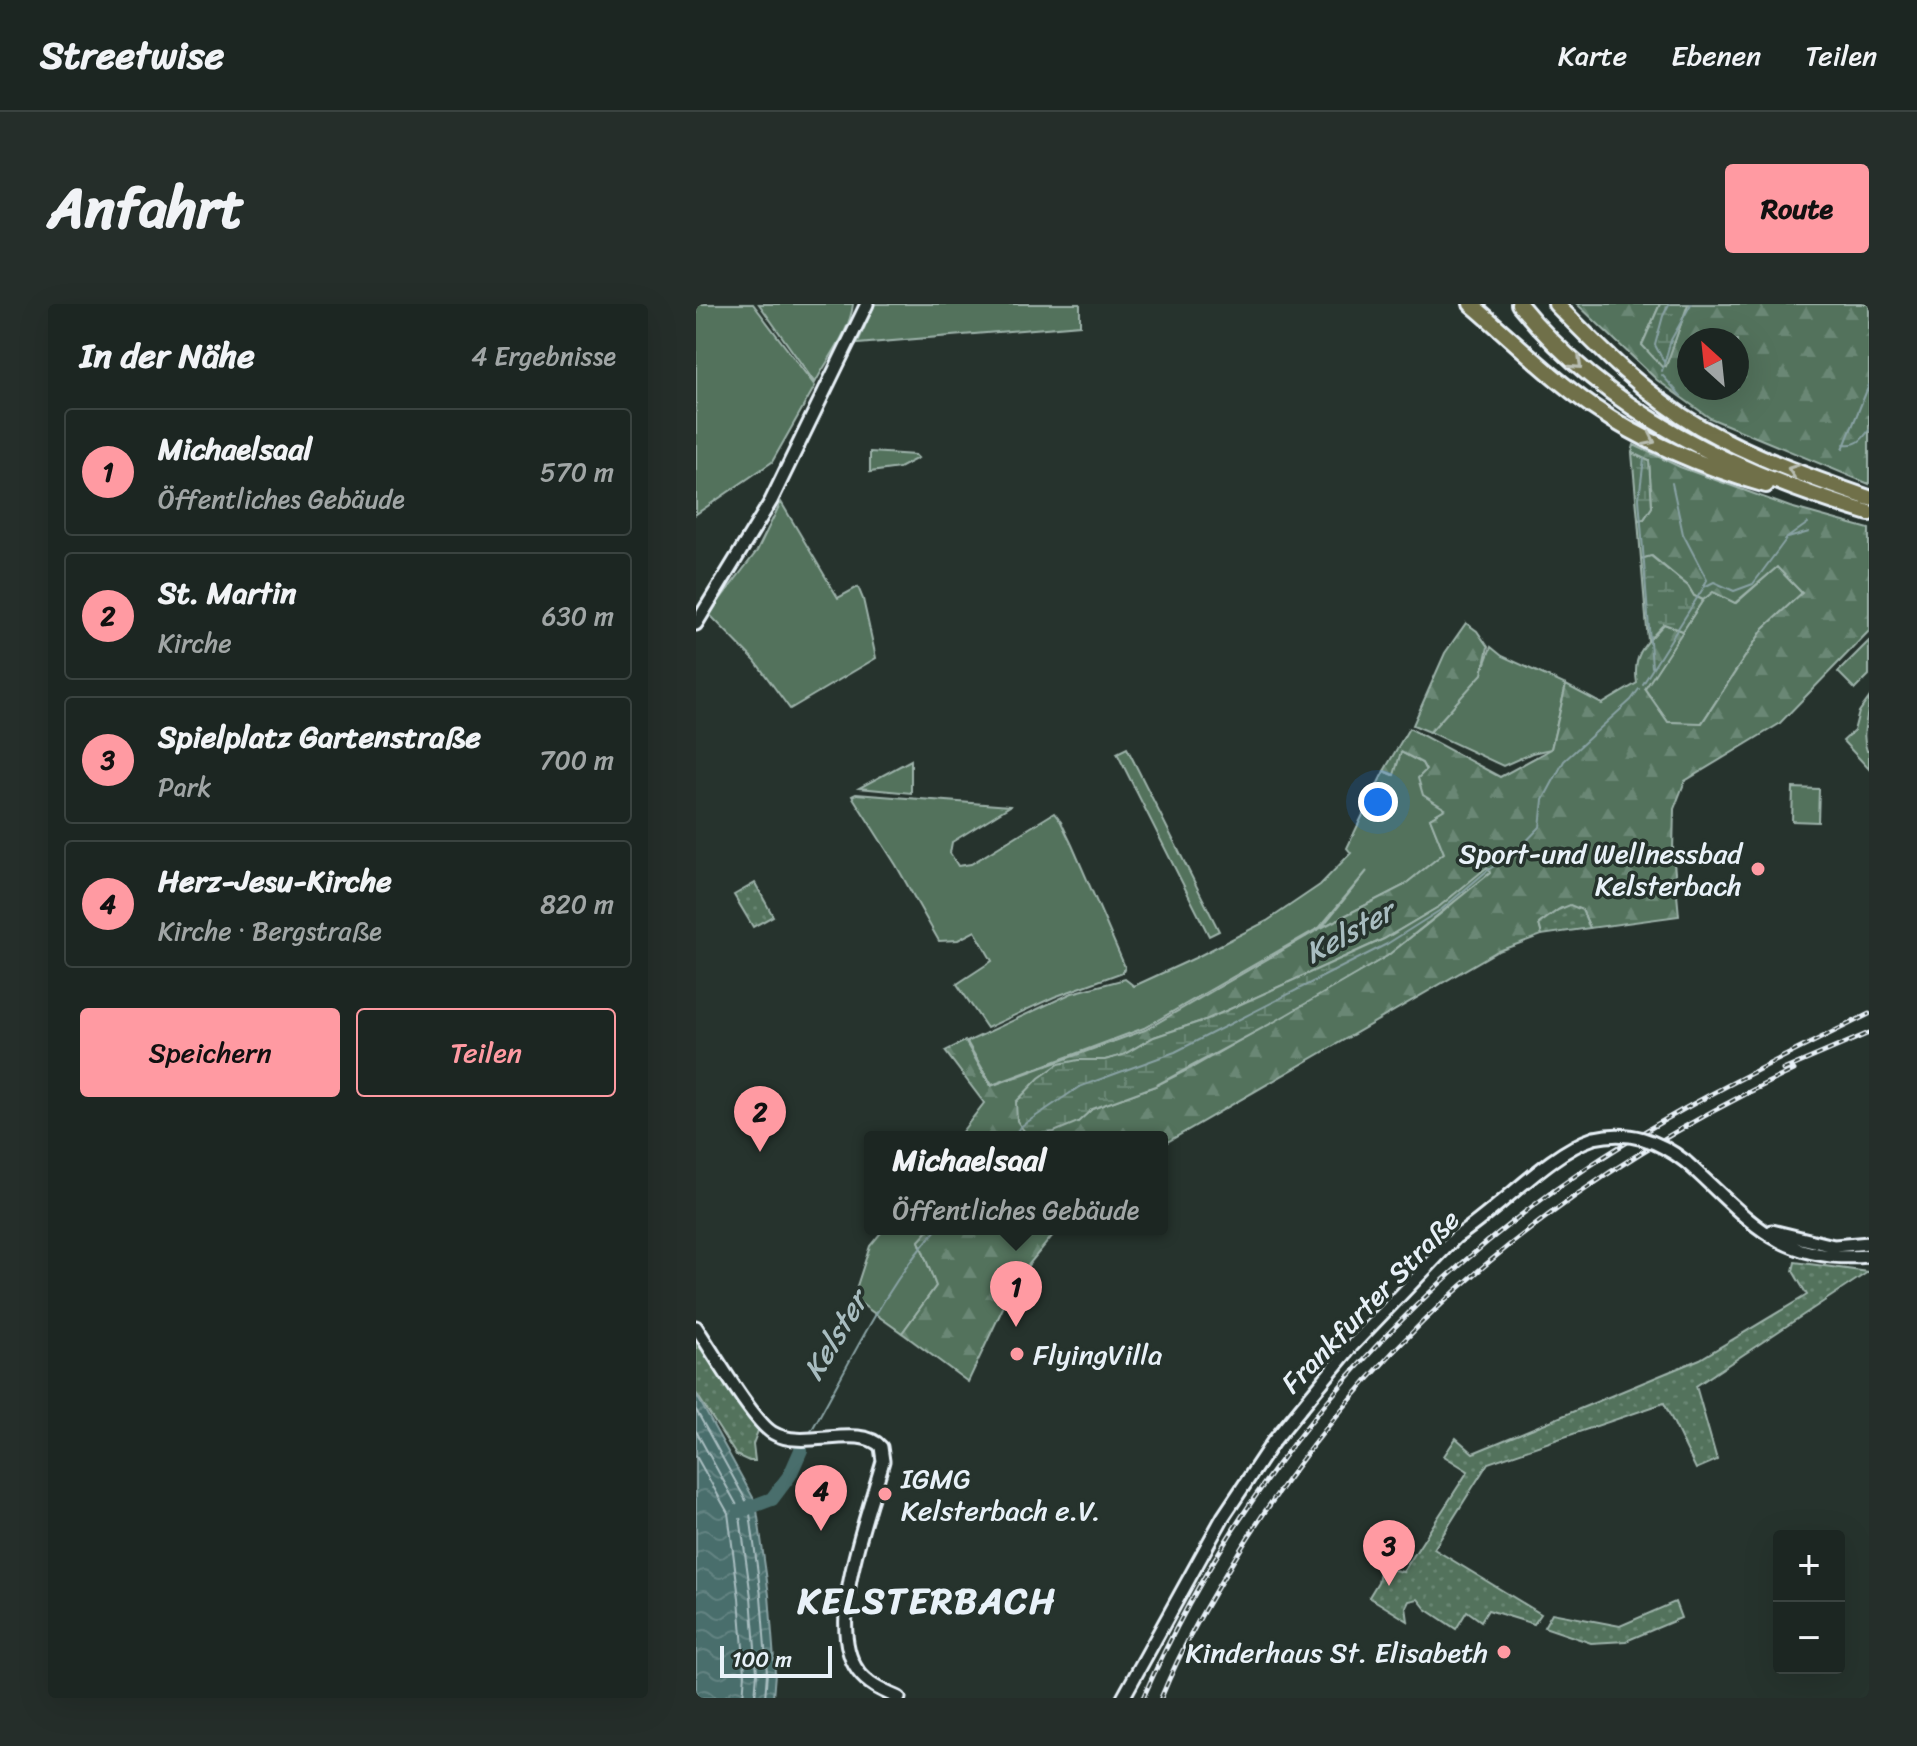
<!DOCTYPE html>
<html lang="de">
<head>
<meta charset="utf-8">
<style>
  :root { --surface:#1c2622; --page:#252e2a; --text:#f1f3f6; --muted:#a0a5a5; --line:#3a4340; --accent:#ff9aa2 }
  body { margin:0; font-family:Sriracha,sans-serif; background:var(--page); color:var(--text) }
  .controls { position:absolute; right:24px; bottom:24px; display:grid; overflow:hidden; border-radius:8px; box-shadow:0 8px 32px #0002 }
  .controls button { width:72px; height:72px; display:grid; place-items:center; padding:0; border:0; border-bottom:2px solid var(--line); background:var(--surface); color:var(--text); font:40px sans-serif }
  .compass { position:absolute; left:981px; top:24px; width:72px; height:72px; border-radius:50%; background:var(--surface); box-shadow:0 8px 32px #0002; rotate:333deg }
  .scale { position:absolute; left:24px; bottom:20px; width:112px; box-sizing:border-box; padding-left:8px; border:4px solid #e8f1f8; border-top:0; font-size:22px; line-height:28px; white-space:nowrap; color:#e8f1f8; -webkit-text-stroke:6px #26332d; paint-order:stroke }
  .you { position:absolute; left:682px; top:498px; width:28px; height:28px; margin:-20px; border:6px solid #fff; border-radius:50%; background:#1a73e8; box-shadow:0 0 0 12px #1a73e833 }
  .badge { display:grid; place-items:center; width:52px; height:52px; border-radius:50%; background:var(--accent); color:#111; font-size:26px; font-weight:700 }
  .pin { position:absolute; translate:-50% -66px; filter:drop-shadow(0 2px 4px #0008) }
  .pin::after { content:''; position:absolute; top:42px; width:28px; height:24px; background:inherit; clip-path:polygon(0 0,100% 0,50% 100%) }
  .popup { position:absolute; left:168px; top:827px; width:304px; height:104px; box-sizing:border-box; display:grid; place-content:center; border-radius:8px; background:var(--surface); filter:drop-shadow(0 2px 6px #0005); font-size:26px; white-space:nowrap; color:var(--muted) }
  .popup b { font-size:30px; color:var(--text) }
  .popup::after { content:''; position:absolute; left:50%; top:100%; margin-left:-16px; border:16px solid transparent; border-top-color:var(--surface) }
  .list { margin:0; padding:0; list-style:none }
  h2 { display:flex; justify-content:space-between; align-items:center; height:104px; margin:0; padding:0 32px; font-size:34px }
  h2 small { font-size:26px; font-weight:400; color:var(--muted) }
  .list li { display:grid; grid-template-columns:52px 1fr auto; gap:24px; align-items:center; box-sizing:border-box; height:128px; margin:0 16px 16px; padding:0 16px; border:2px solid var(--line); border-radius:8px }
  .list b { display:block; font-size:30px; white-space:nowrap }
  .list p { margin:0; font-size:26px; white-space:nowrap; color:var(--muted) }
  .list em { font-size:26px; font-style:normal; color:var(--muted) }
  .actions { display:flex; gap:16px; padding:24px 32px }
  .actions a { flex:1; padding:18px 0; border:2px solid var(--accent); border-radius:8px; text-align:center; font-size:28px; color:var(--accent) }
  .actions .main { background:var(--accent); color:#111 }
  .map { position:relative; flex:none; width:1173px; height:1394px; overflow:hidden; border-radius:8px }
  header { display:flex; align-items:center; gap:48px; box-sizing:border-box; height:112px; padding:0 40px; background:var(--surface); border-bottom:2px solid var(--line) }
  header strong { font-size:38px }
  nav { display:flex; gap:44px; margin-inline-start:auto; font-size:28px }
  .intro { display:flex; align-items:center; justify-content:space-between; box-sizing:border-box; height:192px; padding:0 48px }
  h1 { margin:0; font-size:56px }
  .button { padding:20px 36px; border-radius:8px; background:var(--accent); color:#111; font-size:28px; font-weight:700 }
  main { display:flex; gap:48px; padding:0 48px }
  aside { flex:1; background:var(--surface); border-radius:8px; box-shadow:0 8px 32px #0002 }
  .map>svg:first-child { display:block }
</style>
</head>
<body>
<header>
<strong>Streetwise</strong>
<nav><a>Karte</a><a>Ebenen</a><a>Teilen</a></nav>
</header>
<div class="intro"><h1>Anfahrt</h1><a class="button">Route</a></div>
<main>
<aside>
<h2>In der Nähe<small>4 Ergebnisse</small></h2>
<ul class="list">
<li><span class="badge">1</span><div><b>Michaelsaal</b><p>Öffentliches Gebäude</p></div><em>570 m</em></li>
<li><span class="badge">2</span><div><b>St. Martin</b><p>Kirche</p></div><em>630 m</em></li>
<li><span class="badge">3</span><div><b>Spielplatz Gartenstraße</b><p>Park</p></div><em>700 m</em></li>
<li><span class="badge">4</span><div><b>Herz-Jesu-Kirche</b><p>Kirche · Bergstraße</p></div><em>820 m</em></li>
</ul>
<div class="actions"><a class="main">Speichern</a><a>Teilen</a></div>
</aside>
<div class="map">
<svg width="1173" height="1394" viewBox="0 0 1173 1394">
  <defs>
    <pattern id="forest-firs" width="22" height="20" patternUnits="userSpaceOnUse" patternTransform="scale(2)"><rect width="22" height="20" fill="#52725c"/><path d="M5 1l3.5 6h-7zM16 11l3.5 6h-7z" fill="#6b8774"/></pattern>
    <pattern id="wetland-marsh" width="20" height="14" patternUnits="userSpaceOnUse" patternTransform="scale(2)"><rect width="20" height="14" fill="#52725c"/><path d="M1 5h8M5 5V1M11 12h8M15 12V8" fill="none" stroke="#6b8774"/></pattern>
    <pattern id="park-dots" width="8" height="8" patternUnits="userSpaceOnUse" patternTransform="scale(2)"><rect width="8" height="8" fill="#52725c"/><path d="M2 2h.1M6 6h.1" fill="none" stroke="#6b8774" stroke-width="1.8" stroke-linecap="round"/></pattern>
    <pattern id="water-waves" width="16" height="10" patternUnits="userSpaceOnUse" patternTransform="scale(2)"><rect width="16" height="10" fill="#496e6c"/><path d="M0 5q4-4 8 0t8 0" fill="none" stroke="#638382"/></pattern>
  </defs>
  <rect width="100%" height="100%" fill="#26332d"/>
  <filter id="ink" filterUnits="userSpaceOnUse"><feTurbulence type="fractalNoise" baseFrequency=".0125" numOctaves="2"/><feDisplacementMap in="SourceGraphic" scale="16" xChannelSelector="R" yChannelSelector="G"/><feConvolveMatrix kernelMatrix="1 2 1 2 8 2 1 2 1" color-interpolation-filters="sRGB"/></filter>
  <g filter="url(#ink)">
    <path fill="#52725c" stroke="#9db2aa" stroke-width="2" d="M 0,0 L 57,0 L 119,82 L 76,158 L 0,210 Z
      M 63,0 L 157,0 C 154,28 132,54 119,79 Z
      M 179,0 L 384,0 L 384,21 L 161,40 Z
      M 174,148 L 219,151 L 222,154 L 203,164 L 174,168 Z
      M 85,198 L 142,294 L 162,283 L 167,295 L 180,354 L 94,405 L 59,357 L 13,310 L 61,247 Z
      M 1081,263 L 1106,289 L 1068,324 L 1005,420 L 972,418 L 948,385 L 1007,296 L 1017,287 L 1040,299 Z
      M 1173,337 L 1173,371 L 1159,385 L 1142,368 Z
      M 795,343 L 806,352 L 870,381 L 855,445 L 836,449 L 807,462 L 734,428 L 785,370 Z
      M 1173,394 C 1173,414 1164,428 1171,447 L 1173,447 L 1173,465 L 1147,437 L 1158,427 L 1163,408 Z
      M 431,444 L 523,627 L 513,632 L 421,449 Z
      M 705,448 L 726,459 L 749,505 L 734,514 L 748,549 L 707,582 L 625,624 L 671,567 L 624,623 L 448,724 L 296,781 L 271,738 L 376,689 L 429,675 L 438,682 L 499,654 L 571,617 L 624,581 L 655,549 L 651,544 L 683,477 L 688,467 L 697,471 Z
      M 215,456 L 215,489 L 163,484 Z
      M 1097,484 L 1123,485 L 1122,518 L 1096,517 Z
      M 160,490 L 314,502 L 256,538 L 254,549 L 262,562 L 275,560 L 358,509 L 365,518 L 376,541 L 429,663 L 427,668 L 358,693 L 291,724 L 261,680 L 296,657 L 279,627 L 262,636 L 243,637 L 200,561 L 156,492 Z
      M 188,925 L 234,925 L 223,937 L 240,982 L 206,1029 L 157,994 L 174,942 Z"/>
    <path fill="url(#forest-firs)" stroke="#9db2aa" stroke-width="2" fill-rule="evenodd" d="M 881,0 L 964,0 L 946,41 L 970,62 L 992,0 L 1173,0 L 1173,180 L 1014,114 L 961,76 ZM 993,36 L 1041,36 L 1041,84 L 993,84 Z
      M 938,141 L 984,163 L 1094,203 L 1173,225 L 1173,327 L 1083,420 L 989,477 L 978,505 L 977,547 L 983,612 L 894,624 L 886,606 L 865,604 L 843,620 L 846,631 L 800,648 L 466,841 L 466,833 L 262,833 L 288,799 L 249,747 L 269,737 L 295,782 L 449,726 L 625,624 L 707,582 L 748,549 L 734,514 L 749,505 L 727,491 L 722,474 L 730,466 L 726,459 L 705,448 L 698,471 L 688,467 L 713,424 L 804,473 L 855,445 L 870,381 L 906,400 L 941,379 C 936,350 949,340 968,320 L 987,327 L 949,385 L 972,418 L 1006,419 L 1068,324 L 1106,289 L 1081,263 L 1039,299 L 1017,288 L 1007,296 L 998,292 L 992,282 L 956,252 L 945,255 L 942,216 L 948,215 L 956,203 L 953,157 L 936,149 ZM 790,565 L 793,565 L 748,607 L 691,652 L 497,763 L 459,782 L 396,805 L 382,818 L 382,756 L 409,756 L 427,751 L 458,733 L 512,715 L 688,635 L 744,602 Z
      M 770,319 L 781,327 L 792,343 L 786,370 L 734,428 L 717,421 L 749,349 Z
      M 234,925 L 362,925 L 320,976 L 272,1078 L 206,1029 L 240,982 L 223,937 Z"/>
    <path fill="url(#wetland-marsh)" stroke="#9db2aa" stroke-width="2" d="M 964,0 L 992,0 L 970,62 L 966,63 L 946,41 Z
      M 936,149 L 953,157 L 956,203 L 948,215 L 942,216 Z
      M 955,252 L 992,282 L 998,292 L 1007,296 L 987,327 L 968,320 L 952,337 L 945,255 Z
      M 790,564 L 793,565 L 794,569 L 691,652 L 578,718 L 459,782 L 396,805 L 382,818 L 358,828 L 331,831 L 321,817 L 320,798 L 343,774 L 363,760 L 382,756 L 409,756 L 427,751 L 458,733 L 512,715 L 688,635 L 744,602 Z"/>
    <path fill="url(#park-dots)" stroke="#9db2aa" stroke-width="2" d="M 59,579 L 77,612 L 57,623 L 38,591 Z
      M 874,601 L 886,606 L 894,624 L 846,631 L 843,620 L 862,606 Z
      M 1099,958 L 1172,968 L 1000,1082 L 1021,1156 L 1000,1165 L 968,1099 L 792,1159 L 738,1245 L 845,1310 L 838,1320 L 792,1306 L 785,1317 L 771,1307 L 760,1325 L 730,1305 L 722,1295 L 713,1297 L 710,1303 L 712,1317 L 673,1293 L 682,1278 L 685,1263 L 707,1268 L 772,1167 L 748,1152 L 760,1134 L 777,1149 L 1004,1055 L 1111,991 L 1097,967 Z
      M 0,1025 L 43,1088 L 63,1124 L 57,1140 L 59,1157 L 53,1157 L 40,1151 L 0,1089 Z
      M 979,1298 L 985,1314 L 930,1337 L 895,1339 L 848,1323 L 856,1309 L 924,1322 Z"/>
    <path fill="url(#water-waves)" stroke="#89a2a4" stroke-width="2" d="M 0,1090 L 60,1199 L 73,1291 L 79,1369 L 77,1394 L 0,1394 Z"/>
    <g fill="none" stroke-linecap="round" stroke-linejoin="round">
      <path stroke="#a8bdc0" stroke-width="2" d="M 0,1106 L 53,1202 L 65,1292 L 71,1369 L 69,1394
        M 0,1127 L 43,1205 L 55,1293 L 61,1369 L 59,1394
        M 0,1152 L 32,1209 L 43,1294 L 49,1369 L 47,1394"/>
      <path stroke="#89a2a4" stroke-width="2" d="M 968,58 L 959,41 L 967,12 L 973,0
        M 966,67 L 975,36 L 995,0
        M 966,71 L 985,92
        M 1148,140 C 1161,142 1166,136 1173,126
        M 1147,145 L 1173,81
        M 948,155 L 943,194 L 956,363
        M 976,179 L 987,230 L 1011,276 L 1008,282
        M 1092,234 L 1113,228
        M 947,380 L 1008,283 L 1018,278 L 1038,287 L 1057,280 L 1091,234 L 1112,219
        M 317,833 L 324,823 L 383,783 L 479,748 L 691,640 L 746,605 L 792,566 L 820,548 L 844,523 L 847,496 L 868,457 L 935,396 L 943,385
        M 114,1129 C 154,1060 187,984 241,925"/>
      <path stroke="#496e6c" stroke-width="14" d="M 44,1207 L 76,1195 L 94,1171 L 105,1146"/>
      <defs>
        <path id="tertiary" d="M 0,320 L 75,197 L 171,0
          M 990,858 C 1052,913 1080,960 1173,952
          M 1076,927 L 1138,942 L 1173,939
          M 0,1023 C 15,1045 58,1119 77,1129 C 107,1147 164,1119 185,1143 L 187,1157 C 173,1208 128,1321 162,1367 C 172,1381 187,1387 203,1394
          M 427,1394 L 527,1213 L 577,1138 L 655,1043 L 760,933 C 804,905 852,849 898,834"/>
        <path id="trunk" d="M 775,0 C 815,34 853,72 897,103 C 948,138 1010,164 1070,181
          M 823,0 C 912,110 1040,169 1173,209
          M 860,0 C 904,45 949,91 1004,123 C 1057,153 1115,174 1173,194"/>
      </defs>
      <use href="#tertiary" stroke="#e8f1f8" stroke-width="17"/>
      <use href="#trunk" stroke="#e8f1f8" stroke-width="20"/>
      <use href="#tertiary" stroke="#26332d" stroke-width="11"/>
      <use href="#trunk" stroke="#6f704a" stroke-width="14"/>
      <defs>
        <path id="rail" d="M 1087,766 L 1173,729
          M 447,1394 C 541,1180 697,993 892,863 C 981,804 1077,758 1173,710
          M 465,1394 C 488,1338 519,1286 551,1235 C 689,1019 868,875 1098,766"/>
      </defs>
      <use href="#rail" stroke="#e8f1f8" stroke-width="5"/>
      <use href="#rail" stroke="#26332d" stroke-width="2" stroke-dasharray="6" stroke-linecap="butt"/>
      <defs>
        <path id="tertiary-bridge" d="M 898,834 C 933,826 962,836 990,858"/>
      </defs>
      <use href="#tertiary-bridge" stroke="#e8f1f8" stroke-width="17" stroke-linecap="butt"/>
      <use href="#tertiary-bridge" stroke="#26332d" stroke-width="11"/>
    </g>
    <defs><path id="oneway-chevron" d="M-2-3.5L2.5 0L-2 3.5" fill="none" stroke-width="1.6" stroke-linecap="round" stroke-linejoin="round" transform="scale(2)"/></defs>
    <g stroke="#b8bdb2">
      <use href="#oneway-chevron" transform="translate(881 60) rotate(43)"/>
      <use href="#oneway-chevron" transform="translate(954 136) rotate(26)"/>
      <use href="#oneway-chevron" transform="translate(1097 166) rotate(-160)"/>
    </g>
  </g>
  <g fill="#ff9aa2" stroke="#26332d" stroke-width="3">
    <circle cx="1062" cy="565" r="8"/>
    <circle cx="321" cy="1050" r="8"/>
    <circle cx="189" cy="1190" r="8"/>
    <circle cx="808" cy="1348" r="8"/>
  </g>
  <g text-anchor="middle" stroke-width="7" stroke-linejoin="round" paint-order="stroke">
    <g font-size="28" fill="#e8f1f8" stroke="#26332d" text-anchor="end">
      <text x="1046" y="559">Sport-und Wellnessbad<tspan x="1046" dy="32">Kelsterbach</tspan></text>
      <text x="337" y="1060" text-anchor="start">FlyingVilla</text>
      <text x="205" y="1184" text-anchor="start">IGMG<tspan x="205" dy="32">Kelsterbach e.V.</tspan></text>
      <text x="792" y="1358">Kinderhaus St. Elisabeth</text>
    </g>
    <g font-size="28" fill="#e8f1f8" stroke="#26332d">
      <text transform="translate(674 997) rotate(-46)" y="10">Frankfurter Straße</text>
    </g>
    <g font-size="30" font-style="italic" fill="#a8bdc0" stroke="#26332d">
      <text transform="translate(653 628) rotate(-29)" y="10">Kelster</text>
      <text transform="translate(139 1032) rotate(-59)" y="10">Kelster</text>
    </g>
    <g font-size="36" font-weight="bold" letter-spacing="2" fill="#e8f1f8" stroke="#26332d">
      <text x="231" y="1309">KELSTERBACH</text>
    </g>
  </g>
</svg>
<div class="controls">
<button>+</button>
<button>−</button>
</div>
<svg class="compass" viewBox="-18 -18 36 36"><path d="M0-13l5 13h-10z" fill="#e53935"/><path d="M0 13l5-13h-10z" fill="#a0a5a5"/></svg>
<div class="scale">100 m</div>
<div class="you"></div>
<div class="pin badge" style="left:320px;top:1023px">1</div>
<div class="popup"><b>Michaelsaal</b>Öffentliches Gebäude</div>
<div class="pin badge" style="left:64px;top:848px">2</div>
<div class="pin badge" style="left:693px;top:1282px">3</div>
<div class="pin badge" style="left:125px;top:1227px">4</div>
</div>
</main>
</body>
</html>
